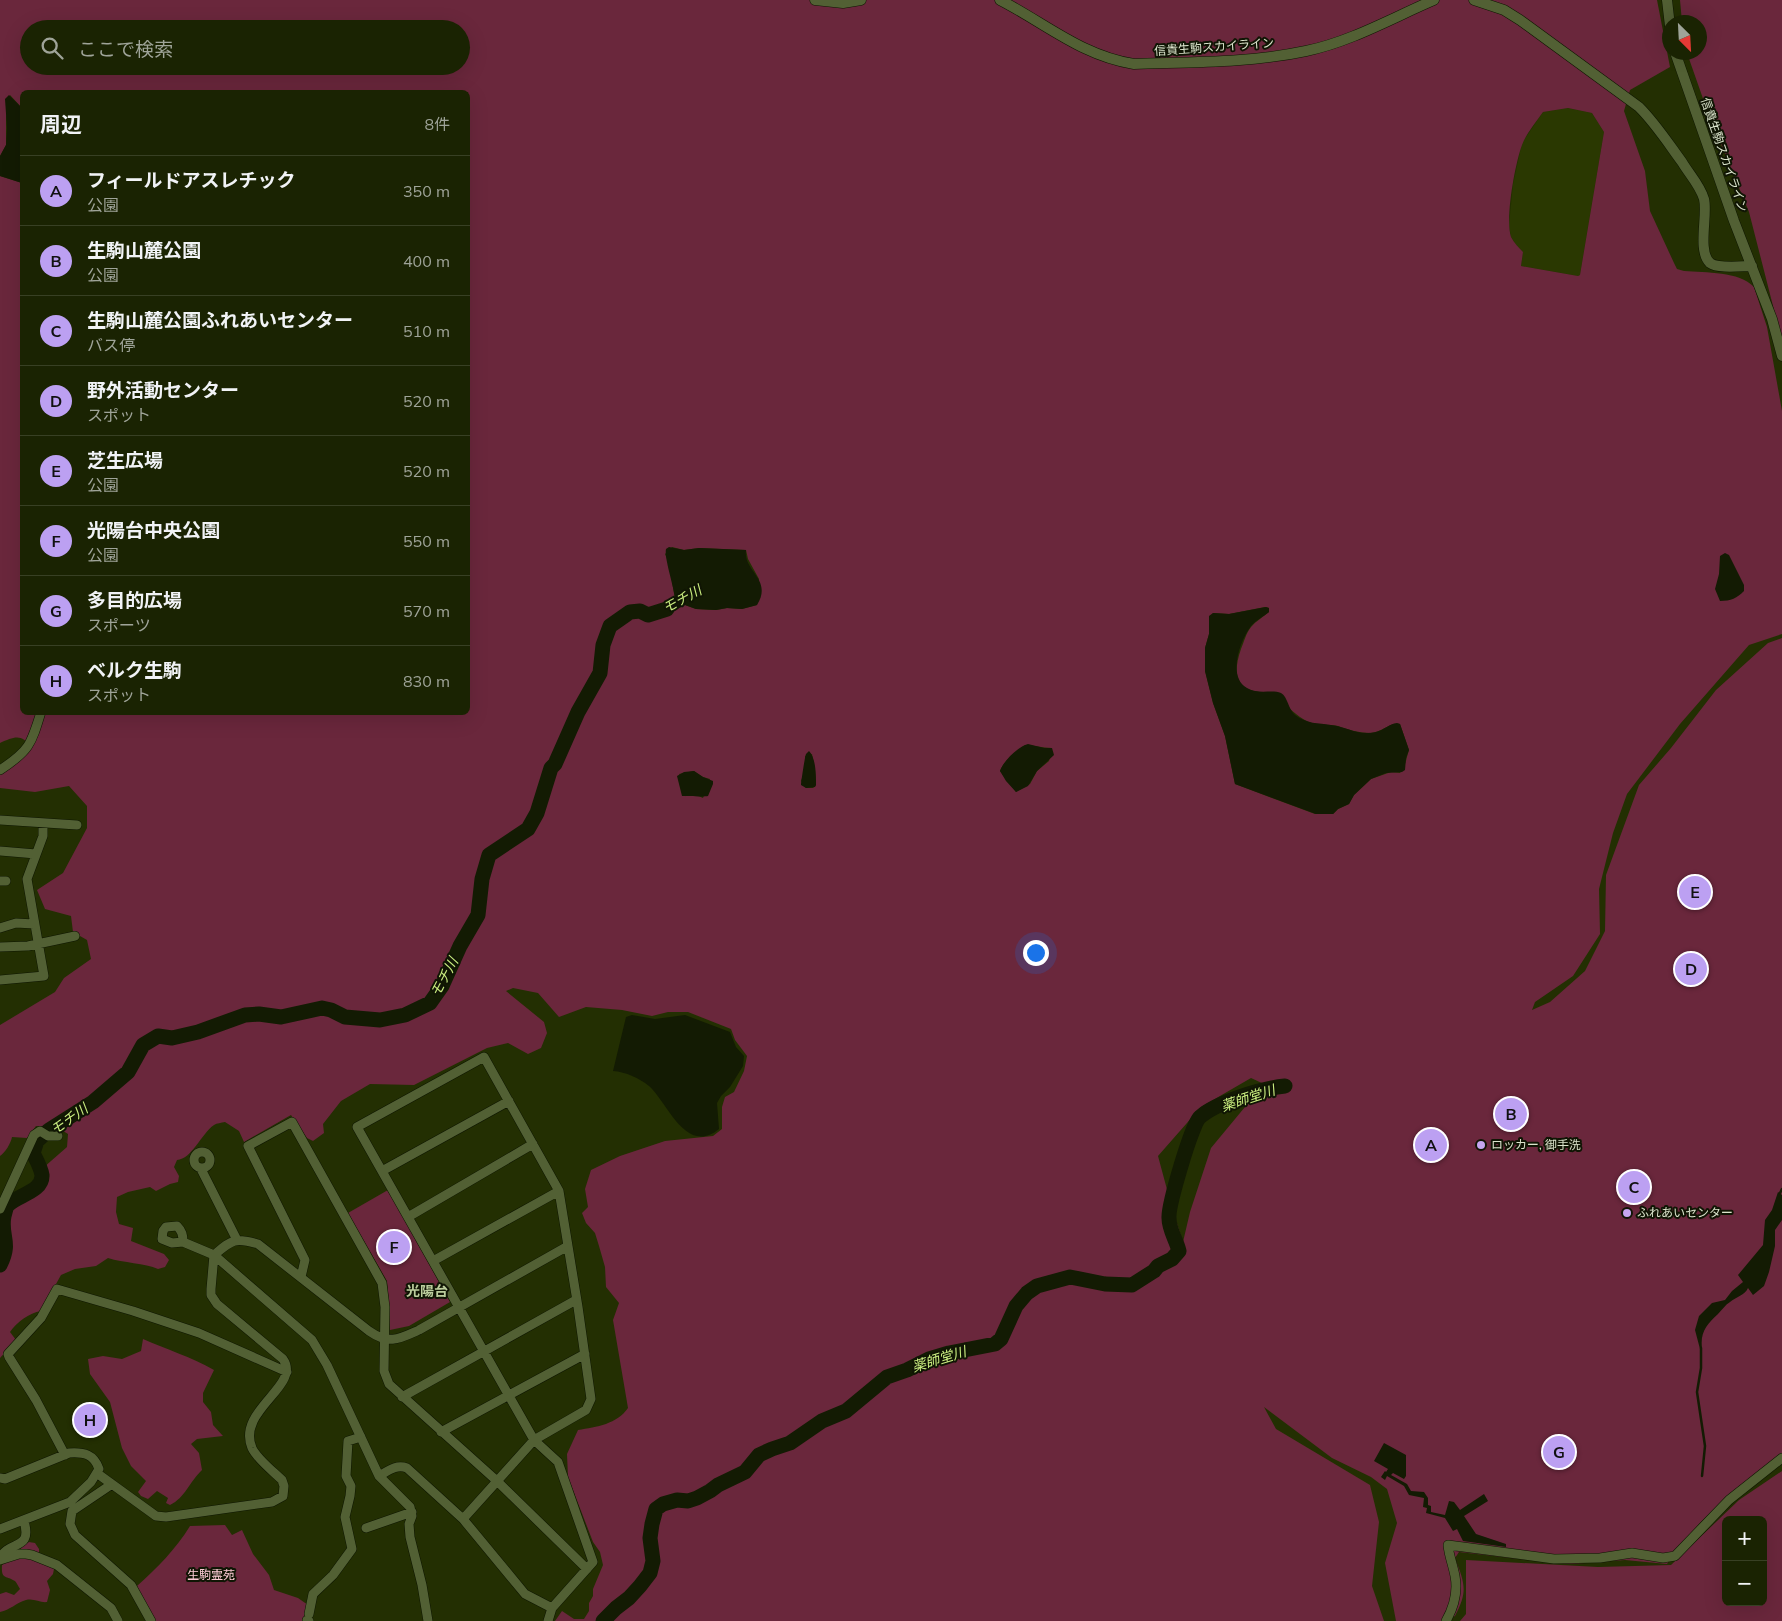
<!DOCTYPE html>
<html lang="ja">
<head>
<meta charset="utf-8">
<style>
  :root { --surface:#1a2302; --page:#232b0c; --text:#f1f3f6; --muted:#9fa499; --line:#384024; --accent:#bca0f2 }
  body { margin:0; font-family:Mulish,"Noto Sans JP",sans-serif; background:var(--page); color:var(--text) }
  .controls { position:absolute; right:15px; bottom:15px; display:grid; overflow:hidden; border-radius:8px; box-shadow:0 5px 20px #0002 }
  .controls button { width:45px; height:45px; display:grid; place-items:center; padding:0; border:0; border-bottom:1px solid var(--line); background:var(--surface); color:var(--text); font:25px sans-serif }
  .compass { position:absolute; left:1662px; top:15px; width:45px; height:45px; border-radius:50%; background:var(--surface); box-shadow:0 5px 20px #0002; rotate:156deg }
  .you { position:absolute; left:1035px; top:952px; width:18px; height:18px; margin:-12px; border:4px solid #fff; border-radius:50%; background:#1a73e8; box-shadow:0 0 0 8px #1a73e833 }
  .badge { display:grid; place-items:center; width:32px; height:32px; border-radius:50%; background:var(--accent); color:#111; font-size:16px; font-weight:700 }
  .pin { position:absolute; translate:-50% -50%; border:2px solid #fff; box-shadow:0 1px 5px #0006 }
  .list { margin:0; padding:0; list-style:none }
  h2 { display:flex; justify-content:space-between; align-items:center; height:65px; margin:0; padding:0 20px; font-size:21px }
  h2 small { font-size:16px; font-weight:400; color:var(--muted) }
  .list li { display:grid; grid-template-columns:32px 1fr auto; gap:15px; align-items:center; box-sizing:border-box; height:70px; padding:0 20px; border-top:1px solid var(--line) }
  .list b { display:block; font-size:19px; white-space:nowrap }
  .list p { margin:0; font-size:16px; white-space:nowrap; color:var(--muted) }
  .list em { font-size:16px; font-style:normal; color:var(--muted) }
  .icon { flex:none; width:28px; height:28px; fill:none; stroke:currentColor; stroke-width:2; stroke-linecap:round; stroke-linejoin:round }
  .map { position:relative; flex:none; width:1782px; height:1621px; overflow:hidden }
  .search { position:absolute; background:var(--surface); box-shadow:0 5px 20px #0002; left:20px; top:20px; width:450px; height:55px; display:flex; align-items:center; gap:12px; box-sizing:border-box; padding:0 18px; border-radius:28px; color:var(--muted); font-size:19px }
  .panel { position:absolute; background:var(--surface); box-shadow:0 5px 20px #0002; left:20px; top:90px; width:450px; height:625px; border-radius:8px }
  .map>svg:first-child { display:block }
</style>
</head>
<body>
<div class="map">
<svg width="1782" height="1621" viewBox="0 0 1782 1621">
  <rect width="100%" height="100%" fill="#232f02"/>
  <path fill="#2a3801" d="M 1568,108 L 1592,113 L 1604,132 L 1580,275 L 1578,276 L 1521,266 L 1523,252 L 1516,245 L 1511,237 L 1509,225 L 1513,184 L 1522,143 L 1543,112 Z"/>
  <path fill="#6a273c" fill-rule="evenodd" d="M 0,0 L 1657,0 L 1670,67 L 1630,90 L 1624,111 L 1645,171 L 1650,211 L 1674,263 L 1677,269 L 1684,271 C 1706,273 1739,271 1754,287 L 1767,327 L 1782,411 L 1782,634 L 1749,645 L 1680,724 L 1627,794 L 1613,833 L 1599,889 L 1600,934 L 1573,976 L 1535,1002 L 1532,1010 L 1550,1002 L 1585,971 L 1605,931 L 1606,875 L 1639,785 L 1671,748 L 1716,690 L 1768,643 L 1782,638 L 1782,1454 C 1741,1487 1695,1519 1667,1564 L 1625,1560 L 1571,1564 L 1555,1563 L 1459,1552 L 1455,1558 C 1465,1584 1468,1591 1455,1616 L 1443,1621 L 1396,1621 L 1385,1563 L 1397,1523 L 1387,1489 L 1371,1477 L 1332,1458 L 1264,1407 L 1276,1429 L 1370,1485 L 1379,1522 L 1372,1586 L 1384,1621 L 555,1621 L 562,1611 L 574,1619 L 584,1619 L 589,1611 L 589,1603 L 593,1596 L 593,1589 L 603,1565 L 600,1552 L 593,1542 L 568,1477 L 567,1454 L 578,1430 C 597,1427 617,1424 628,1408 L 613,1320 L 619,1303 L 606,1287 L 605,1267 L 599,1246 L 595,1233 L 586,1223 L 582,1213 L 588,1207 L 585,1189 L 591,1170 L 620,1156 L 665,1141 L 713,1136 L 722,1129 L 722,1107 L 725,1097 L 734,1092 L 744,1071 L 747,1056 L 735,1040 L 731,1029 L 688,1012 L 668,1012 L 652,1016 L 622,1010 L 586,1007 L 559,1017 L 538,993 L 513,988 L 506,991 L 544,1022 L 547,1033 L 541,1048 L 528,1054 L 508,1043 L 487,1048 L 414,1085 L 370,1084 L 341,1101 L 323,1124 L 324,1133 L 313,1141 L 307,1138 L 291,1115 L 244,1142 L 239,1131 L 225,1122 C 221,1123 217,1123 214,1125 C 201,1134 192,1159 177,1160 L 174,1167 L 179,1176 L 178,1182 L 170,1184 L 156,1191 L 150,1187 L 128,1192 L 117,1197 L 116,1212 L 119,1224 L 133,1228 L 131,1241 L 164,1254 L 169,1260 L 165,1267 L 158,1269 C 145,1263 123,1263 108,1258 L 96,1266 L 75,1269 L 61,1275 L 41,1311 C 29,1313 17,1322 10,1332 L 16,1340 L 0,1358 L 0,1272 L 10,1251 L 8,1234 L 8,1213 L 15,1203 L 29,1198 L 45,1185 L 43,1168 L 67,1147 L 68,1134 L 60,1129 L 36,1126 L 27,1138 L 12,1137 C 11,1143 5,1153 0,1156 L 0,1025 L 55,992 L 64,978 L 91,959 L 87,940 L 73,932 L 71,916 L 45,909 L 37,890 L 63,873 L 87,828 L 87,806 L 69,786 L 35,792 L 0,788 L 0,772 L 31,748 C 22,733 14,737 0,743 L 0,176 L 22,183 L 22,712 L 468,712 L 468,92 L 22,92 L 22,108 L 10,95 L 6,117 L 6,145 L 0,156 ZM 29,29 L 461,29 L 461,66 L 29,66 ZM 1568,108 L 1592,113 L 1604,132 L 1580,275 L 1578,276 L 1521,266 L 1523,252 C 1519,248 1514,243 1511,237 C 1505,219 1515,164 1522,145 C 1526,134 1536,122 1543,112 ZM 672,547 L 684,550 L 699,548 L 746,550 L 748,559 L 759,579 L 757,605 L 742,609 L 727,608 L 716,610 L 696,609 L 685,605 L 671,612 L 650,617 L 649,614 L 665,606 L 675,599 L 669,564 L 665,554 ZM 1265,607 L 1269,608 L 1269,612 C 1263,617 1256,621 1251,627 C 1246,633 1244,642 1241,649 C 1230,680 1240,694 1273,692 C 1287,704 1296,719 1315,724 C 1322,726 1330,724 1338,726 C 1349,730 1359,733 1371,733 C 1382,732 1390,722 1400,724 L 1409,750 C 1406,759 1406,766 1400,773 L 1391,772 L 1371,779 L 1354,795 L 1349,804 L 1338,809 L 1333,814 L 1315,814 L 1235,784 L 1225,736 L 1213,703 L 1205,671 L 1205,648 L 1209,634 L 1209,623 L 1213,613 L 1229,614 ZM 1025,745 C 1034,745 1042,748 1052,748 L 1049,761 L 1037,771 L 1030,784 L 1016,792 L 1000,771 C 1004,760 1016,752 1025,745 ZM 812,754 L 815,770 L 816,785 L 813,788 L 806,788 L 801,781 L 805,770 L 805,756 ZM 694,771 L 703,777 L 710,779 L 703,798 L 696,795 L 688,795 L 679,774 ZM 1251,1078 L 1264,1084 L 1211,1148 L 1190,1212 L 1183,1242 L 1172,1208 L 1158,1156 L 1201,1107 Z
    M 1680,0 L 1782,0 L 1782,341 L 1749,212 L 1707,110 L 1687,53 L 1700,52 L 1700,22 L 1682,22 Z
    M 388,1190 L 450,1302 L 409,1326 L 390,1330 L 389,1304 L 387,1281 L 348,1213 Z
    M 143,1339 C 166,1349 191,1357 214,1370 L 203,1393 L 203,1402 L 211,1412 L 213,1425 L 223,1436 L 197,1439 L 191,1444 L 199,1453 L 202,1470 C 190,1481 185,1498 170,1505 L 166,1503 L 168,1498 L 157,1491 L 148,1499 L 141,1496 L 138,1492 L 146,1481 L 131,1466 L 122,1448 L 110,1402 L 90,1374 L 88,1359 L 103,1356 L 122,1359 L 141,1351 Z
    M 1782,1471 L 1782,1621 L 1460,1621 L 1466,1614 L 1466,1560 L 1598,1567 L 1671,1565 L 1739,1500 ZM 1726,1520 L 1763,1520 L 1763,1602 L 1726,1602 Z
    M 225,1525 L 232,1535 L 242,1530 L 253,1554 L 269,1575 L 274,1590 L 298,1598 L 308,1605 L 305,1621 L 155,1621 L 137,1586 C 157,1568 176,1549 190,1526 Z
    M 29,1542 L 35,1543 L 39,1549 L 39,1554 L 54,1569 L 53,1574 L 47,1581 L 50,1590 L 47,1602 C 40,1603 34,1598 26,1600 C 16,1603 10,1610 0,1612 L 0,1594 L 6,1592 L 14,1595 L 20,1589 C 18,1586 17,1583 15,1581 C 6,1575 1,1580 2,1565 L 13,1559 L 23,1546 Z"/>
  <path fill="#131b03" d="M 9,95 L 22,108 L 22,183 L 0,176 L 0,156 L 6,145 L 7,128 L 5,99 Z
    M 669,547 L 684,550 L 699,548 L 746,550 C 743,572 773,579 757,605 L 742,609 L 727,608 L 716,610 L 696,609 L 685,605 L 671,612 L 650,618 L 649,614 L 665,606 L 675,599 C 674,586 664,558 666,549 Z
    M 1725,553 L 1729,555 L 1744,585 L 1744,591 C 1737,598 1731,601 1720,601 L 1715,589 L 1719,574 L 1720,556 Z
    M 1266,607 L 1269,608 L 1269,612 C 1263,617 1256,620 1251,626 C 1240,640 1227,677 1247,688 C 1259,695 1272,689 1281,693 C 1288,697 1288,709 1295,715 C 1307,724 1318,723 1331,725 C 1348,727 1357,736 1376,732 C 1384,730 1389,724 1397,723 L 1400,724 L 1409,750 L 1406,758 L 1405,770 L 1402,772 L 1386,773 L 1371,779 L 1354,795 L 1349,804 L 1338,809 L 1333,814 L 1316,814 L 1235,784 L 1225,736 L 1213,703 L 1205,671 L 1205,648 L 1209,634 L 1209,616 L 1213,613 L 1229,614 Z
    M 1028,744 L 1044,748 L 1052,748 L 1054,755 L 1037,771 L 1028,786 L 1016,792 L 1006,781 L 1000,771 C 1004,760 1018,747 1028,744 Z
    M 809,751 C 816,758 816,775 816,785 L 815,787 L 806,788 L 801,785 C 801,782 805,756 806,754 C 807,753 808,752 809,751 Z
    M 694,771 L 703,777 L 713,781 L 713,784 L 708,796 C 705,797 686,796 682,796 L 677,776 L 684,772 Z
    M 632,1015 L 655,1019 L 685,1015 L 730,1032 L 736,1047 L 744,1056 L 743,1066 L 730,1087 L 721,1096 L 717,1103 L 719,1129 C 686,1156 668,1103 649,1086 C 639,1078 626,1072 613,1071 L 626,1017 Z
    M 1778,1192 L 1782,1195 L 1782,1220 L 1775,1230 L 1775,1246 L 1769,1272 L 1764,1286 L 1753,1295 L 1748,1288 C 1745,1295 1736,1297 1730,1302 C 1725,1305 1722,1310 1718,1314 C 1707,1324 1700,1332 1702,1348 L 1700,1349 L 1695,1330 L 1699,1316 L 1712,1303 L 1725,1300 L 1732,1291 L 1743,1282 L 1738,1275 L 1763,1245 L 1765,1220 L 1772,1210 Z
    M 1384,1443 L 1406,1455 L 1406,1476 L 1404,1479 L 1393,1473 L 1391,1475 L 1407,1484 L 1411,1491 L 1424,1492 L 1428,1498 L 1428,1505 L 1431,1506 L 1431,1512 L 1445,1515 L 1449,1501 L 1454,1502 L 1460,1510 L 1484,1494 L 1488,1501 L 1464,1516 L 1476,1534 L 1506,1544 L 1506,1547 L 1463,1541 L 1457,1529 L 1453,1531 L 1445,1518 L 1426,1513 L 1427,1508 L 1423,1507 L 1424,1498 L 1409,1495 L 1404,1486 L 1387,1476 L 1385,1480 L 1381,1477 L 1385,1471 L 1386,1472 L 1388,1469 L 1374,1461 Z"/>
  <g fill="none" stroke-linecap="round" stroke-linejoin="round">
    <path stroke="#131b03" stroke-width="2.5" d="M 1780,1193 L 1782,1189
      M 1701,1348 L 1701,1368 L 1697,1392 L 1705,1446 L 1702,1476"/>
    <path stroke="#131b03" stroke-width="15" d="M 0,1265 C 12,1242 0,1236 4,1216 C 5,1213 6,1207 8,1205 C 17,1195 43,1192 42,1175 C 41,1168 36,1159 33,1153 L 37,1141 L 49,1130 L 93,1102 L 128,1072 L 143,1045 L 158,1036 L 172,1038 L 198,1032 L 245,1015 L 259,1014 L 281,1017 L 322,1008 L 331,1010 L 345,1017 L 380,1020 L 405,1015 L 430,1003 L 442,986 L 460,946 L 478,915 L 482,879 L 489,855 L 528,829 L 537,813 L 551,768 L 555,764 L 578,712 L 600,673 L 603,645 L 610,626 L 630,612 L 640,611 L 648,615 L 667,609
      M 603,1621 L 616,1608 L 629,1598 L 640,1586 L 650,1573 L 653,1561 L 650,1538 L 652,1524 L 656,1509 L 663,1504 L 677,1500 L 688,1501 L 697,1498 L 710,1491 L 718,1485 L 745,1472 L 759,1455 L 772,1449 L 790,1443 L 822,1421 L 846,1411 L 887,1377 L 907,1370 L 929,1359 L 949,1353 L 995,1344 L 1001,1339 L 1016,1306 L 1027,1293 L 1037,1286 L 1070,1277 L 1105,1284 L 1132,1285 L 1154,1271 L 1158,1266 L 1172,1259 L 1179,1251 C 1176,1239 1169,1230 1169,1218 C 1168,1206 1192,1123 1200,1117 C 1217,1102 1263,1088 1285,1086"/>
    <defs>
      <path id="minor" d="M 0,770 C 29,751 31,745 41,712
        M 0,820 L 77,825
        M 0,851 L 36,854
        M 0,881 L 6,881
        M 0,928 L 16,923 L 34,924
        M 0,947 L 28,946 L 75,936
        M 0,980 L 44,976 L 27,879 L 43,836 L 43,824
        M194 1160a8 8 0 1 1 16 0a8 8 0 1 1-16 0Z
        M 201,1169 L 237,1240
        M 382,1171 L 509,1101
        M 0,1209 L 34,1135 L 40,1131 L 48,1136 L 58,1136
        M 408,1217 L 533,1144
        M 183,1242 C 183,1235 182,1231 177,1226 L 166,1227 L 163,1231 L 162,1239 L 172,1243 L 183,1242 L 214,1255 L 312,1340 L 327,1365 L 379,1476 L 410,1507 L 412,1516 L 409,1524 L 410,1537 L 422,1585 L 428,1621
        M 433,1261 L 559,1191
        M 301,1277 L 305,1260 L 248,1146 L 292,1122 L 382,1283 L 385,1307 L 384,1371 L 389,1384 L 497,1481 L 587,1569
        M 402,1397 L 576,1300
        M 441,1432 L 585,1354
        M 65,1455 L 36,1400 L 9,1357 L 8,1354 L 41,1318 L 57,1289 L 133,1311 L 199,1333 L 287,1372
        M 98,1474 L 156,1516 L 166,1517 L 272,1502 L 283,1496 L 284,1486 L 282,1480 C 274,1472 257,1459 252,1448 C 236,1410 302,1386 283,1359 L 217,1304 L 211,1295 L 211,1289 L 214,1255 C 232,1240 234,1237 258,1244 L 369,1331 C 389,1345 399,1339 419,1330 L 568,1246
        M 379,1476 C 388,1471 396,1464 407,1468 L 463,1519 L 525,1594 L 552,1608
        M 0,1478 L 5,1479 L 69,1453 C 84,1452 94,1454 99,1469 L 91,1482 L 70,1502 L 0,1529
        M 112,1484 L 72,1511 L 70,1524 L 75,1535 L 131,1585 L 151,1621
        M 463,1519 L 534,1440 L 586,1410 L 591,1399 L 578,1307 L 559,1191 L 484,1057 L 357,1127 L 534,1440 L 558,1462 L 593,1562 L 552,1608 L 548,1621
        M 366,1528 L 412,1512
        M 0,1559 C 8,1539 33,1552 24,1521
        M 0,1560 L 19,1554 L 26,1554 L 32,1555 L 57,1565 L 111,1608 L 118,1621
        M 309,1614 L 313,1594 L 333,1575 L 352,1549 L 345,1517 L 350,1496 L 351,1486 L 346,1476 L 348,1441 L 361,1437
        M 307,1620 L 309,1621
        M 1446,1621 C 1454,1607 1458,1592 1455,1576 C 1453,1565 1449,1556 1448,1545 L 1554,1559 L 1600,1558 L 1632,1553 L 1663,1558 L 1675,1556 L 1729,1500 L 1782,1458"/>
      <path id="tertiary" d="M 815,0 L 843,3 L 861,0
        M 1000,0 C 1045,23 1082,56 1134,64 C 1191,62 1250,63 1306,51 C 1350,42 1392,18 1434,0
        M 1474,0 L 1504,10 L 1520,20 L 1639,107 C 1656,124 1668,143 1682,162 C 1689,174 1700,185 1704,199 C 1708,215 1697,251 1710,263 C 1718,269 1742,266 1752,266
        M 1667,0 L 1670,26
        M 1675,52 L 1734,221 L 1772,319 L 1782,356"/>
    </defs>
    <use href="#minor" stroke="#0e1600" stroke-width="10"/>
    <use href="#tertiary" stroke="#0e1600" stroke-width="11"/>
    <use href="#minor" stroke="#526034" stroke-width="9"/>
    <use href="#tertiary" stroke="#526034" stroke-width="10"/>
  </g>
  <g fill="#c6a6f0" stroke="#101504" stroke-width="2">
    <circle cx="1481" cy="1145" r="5"/>
    <circle cx="1627" cy="1213" r="5"/>
  </g>
  <g text-anchor="middle" stroke-width="4" stroke-linejoin="round" paint-order="stroke">
    <g font-size="12" fill="#dbe4cc" stroke="#101504">
      <text transform="translate(1214 47) rotate(-4)" y="4">信貴生駒スカイライン</text>
      <text transform="translate(1724 155) rotate(71)" y="4">信貴生駒スカイライン</text>
    </g>
    <g font-size="12" fill="#dbe4cc" stroke="#101504" text-anchor="start">
      <text x="1491" y="1149">ロッカー, 御手洗</text>
      <text x="1637" y="1217">ふれあいセンター</text>
    </g>
    <g font-size="12" fill="#fdccd6" stroke="#101504">
      <text x="211" y="1579">生駒霊苑</text>
    </g>
    <g font-size="14" font-style="italic" fill="#ccf081" stroke="#101504">
      <text transform="translate(682 599) rotate(-29)" y="5">モチ川</text>
      <text transform="translate(444 977) rotate(-62)" y="5">モチ川</text>
      <text transform="translate(1248 1098) rotate(-18)" y="5">薬師堂川</text>
      <text transform="translate(69 1119) rotate(-35)" y="5">モチ川</text>
      <text transform="translate(939 1359) rotate(-17)" y="5">薬師堂川</text>
    </g>
    <g font-size="14" font-weight="bold" fill="#bccd9d" stroke="#101504">
      <text x="427" y="1296">光陽台</text>
    </g>
  </g>
</svg>
<div class="controls">
<button>+</button>
<button>−</button>
</div>
<svg class="compass" viewBox="-18 -18 36 36"><path d="M0-13l5 13h-10z" fill="#e53935"/><path d="M0 13l5-13h-10z" fill="#9fa499"/></svg>
<div class="you"></div>
<div class="pin badge" style="left:1431px;top:1145px">A</div>
<div class="pin badge" style="left:1511px;top:1114px">B</div>
<div class="pin badge" style="left:1634px;top:1187px">C</div>
<div class="pin badge" style="left:1691px;top:969px">D</div>
<div class="pin badge" style="left:1695px;top:892px">E</div>
<div class="pin badge" style="left:394px;top:1247px">F</div>
<div class="pin badge" style="left:1559px;top:1452px">G</div>
<div class="pin badge" style="left:90px;top:1420px">H</div>
<div class="search"><svg class="icon" aria-label="search" viewBox="0 0 24 24"><circle cx="10" cy="10" r="6"/><path d="M15 15l6 6"/></svg>ここで検索</div>
<section class="panel">
<h2>周辺<small>8件</small></h2>
<ul class="list">
<li><span class="badge">A</span><div><b>フィールドアスレチック</b><p>公園</p></div><em>350 m</em></li>
<li><span class="badge">B</span><div><b>生駒山麓公園</b><p>公園</p></div><em>400 m</em></li>
<li><span class="badge">C</span><div><b>生駒山麓公園ふれあいセンター</b><p>バス停</p></div><em>510 m</em></li>
<li><span class="badge">D</span><div><b>野外活動センター</b><p>スポット</p></div><em>520 m</em></li>
<li><span class="badge">E</span><div><b>芝生広場</b><p>公園</p></div><em>520 m</em></li>
<li><span class="badge">F</span><div><b>光陽台中央公園</b><p>公園</p></div><em>550 m</em></li>
<li><span class="badge">G</span><div><b>多目的広場</b><p>スポーツ</p></div><em>570 m</em></li>
<li><span class="badge">H</span><div><b>ベルク生駒</b><p>スポット</p></div><em>830 m</em></li>
</ul>
</section>
</div>
</body>
</html>
